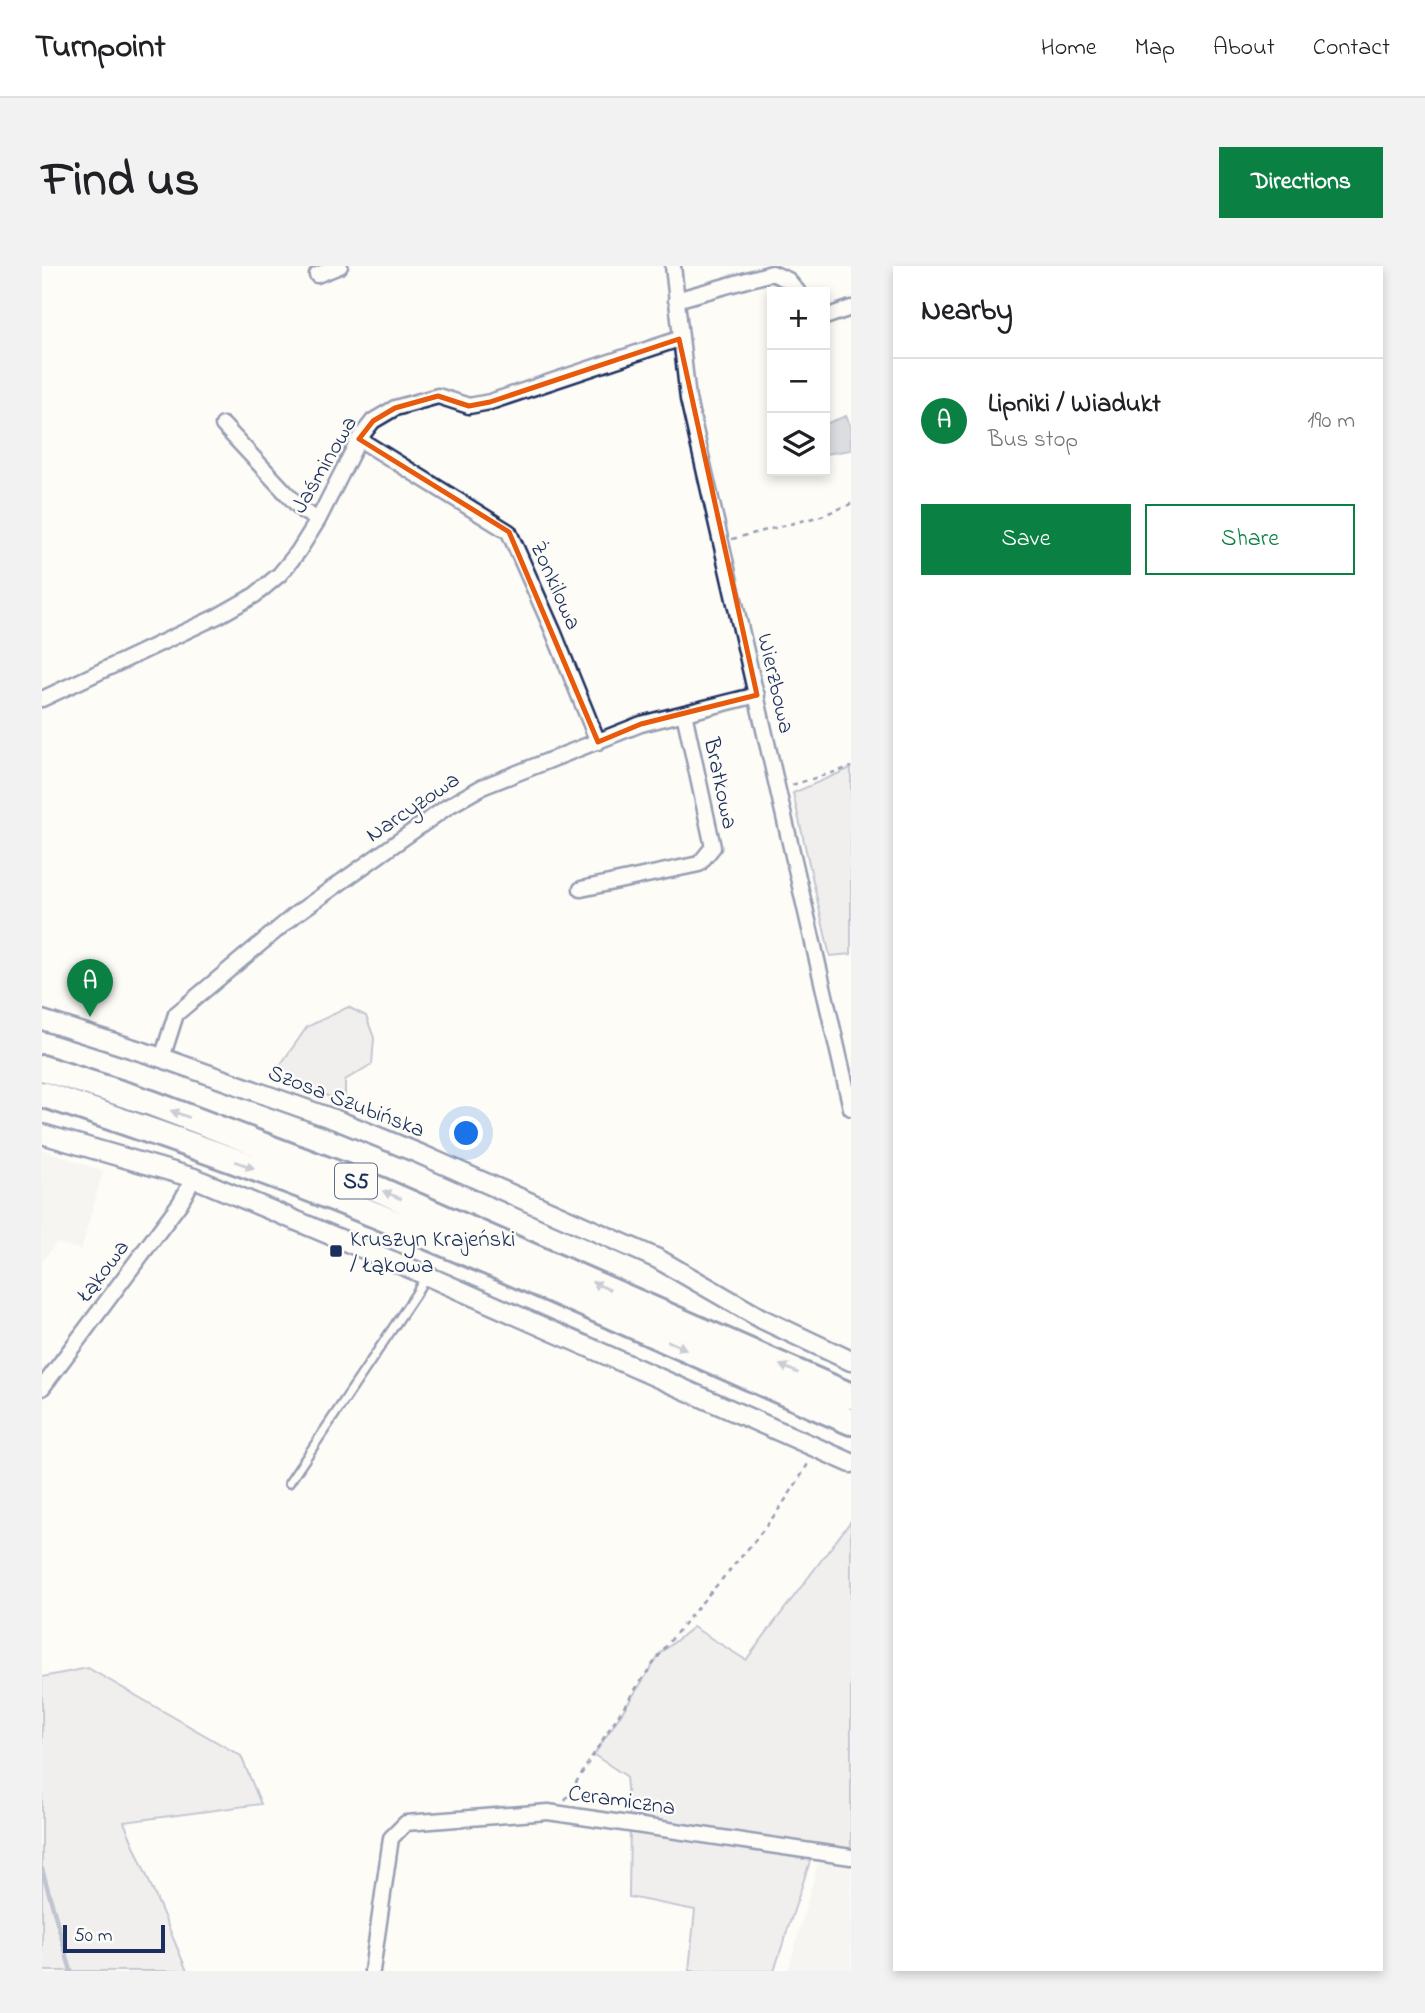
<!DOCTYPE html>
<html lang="en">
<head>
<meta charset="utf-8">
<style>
  :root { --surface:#fff; --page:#f2f2f2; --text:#202124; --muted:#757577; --line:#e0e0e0; --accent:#0b8043 }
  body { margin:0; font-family:"Indie Flower",sans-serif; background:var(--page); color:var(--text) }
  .controls { position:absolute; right:21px; top:21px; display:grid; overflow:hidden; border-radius:0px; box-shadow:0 4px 10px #0003 }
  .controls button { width:63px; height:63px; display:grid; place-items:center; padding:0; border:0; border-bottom:2px solid var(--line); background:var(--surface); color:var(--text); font:35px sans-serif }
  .scale { position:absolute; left:21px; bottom:18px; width:102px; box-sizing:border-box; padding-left:7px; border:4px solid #1b2f5e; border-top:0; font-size:19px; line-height:24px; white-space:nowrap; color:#1b2f5e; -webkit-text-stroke:5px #fdfcf7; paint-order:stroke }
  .you { position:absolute; left:425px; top:868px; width:24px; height:24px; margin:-18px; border:5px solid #fff; border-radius:50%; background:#1a73e8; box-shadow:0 0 0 10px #1a73e833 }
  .badge { display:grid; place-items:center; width:46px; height:46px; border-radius:50%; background:var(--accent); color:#fff; font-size:23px; font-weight:700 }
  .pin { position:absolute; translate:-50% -58px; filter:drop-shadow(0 2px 4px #0008) }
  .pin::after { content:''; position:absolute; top:37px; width:24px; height:21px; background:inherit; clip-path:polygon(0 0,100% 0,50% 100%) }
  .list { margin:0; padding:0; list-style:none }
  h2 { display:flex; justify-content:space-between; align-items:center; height:91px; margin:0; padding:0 28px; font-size:30px }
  h2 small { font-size:23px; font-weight:400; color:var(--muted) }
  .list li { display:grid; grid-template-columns:46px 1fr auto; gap:21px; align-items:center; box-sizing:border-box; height:126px; padding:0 28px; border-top:2px solid var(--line) }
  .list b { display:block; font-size:26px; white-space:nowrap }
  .list p { margin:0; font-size:23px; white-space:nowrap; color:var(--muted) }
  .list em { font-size:23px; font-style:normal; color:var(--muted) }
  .actions { display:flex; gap:14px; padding:21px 28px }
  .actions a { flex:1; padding:16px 0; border:2px solid var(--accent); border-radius:0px; text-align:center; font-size:24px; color:var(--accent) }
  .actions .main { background:var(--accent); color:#fff }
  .icon { flex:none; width:38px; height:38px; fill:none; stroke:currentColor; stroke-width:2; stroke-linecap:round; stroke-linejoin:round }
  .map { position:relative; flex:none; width:809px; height:1705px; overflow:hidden; border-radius:0px }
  header { display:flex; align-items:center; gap:42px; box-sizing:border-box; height:98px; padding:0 35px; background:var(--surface); border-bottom:2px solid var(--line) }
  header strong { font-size:33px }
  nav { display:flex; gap:38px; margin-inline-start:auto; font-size:24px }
  .intro { display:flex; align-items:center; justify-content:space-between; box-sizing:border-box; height:168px; padding:0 42px }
  h1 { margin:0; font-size:49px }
  .button { padding:18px 32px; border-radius:0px; background:var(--accent); color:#fff; font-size:24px; font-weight:700 }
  main { display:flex; gap:42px; padding:0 42px }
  aside { flex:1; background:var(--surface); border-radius:0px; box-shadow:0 4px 10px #0003 }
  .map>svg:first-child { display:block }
</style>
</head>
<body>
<header>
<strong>Turnpoint</strong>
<nav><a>Home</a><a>Map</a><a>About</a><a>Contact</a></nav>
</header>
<div class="intro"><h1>Find us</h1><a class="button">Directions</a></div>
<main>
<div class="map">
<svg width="809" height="1705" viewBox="0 0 809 1705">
  <rect width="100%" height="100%" fill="#fdfcf7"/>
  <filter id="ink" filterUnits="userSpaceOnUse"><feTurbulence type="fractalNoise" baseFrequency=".0143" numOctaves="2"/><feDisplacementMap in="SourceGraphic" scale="14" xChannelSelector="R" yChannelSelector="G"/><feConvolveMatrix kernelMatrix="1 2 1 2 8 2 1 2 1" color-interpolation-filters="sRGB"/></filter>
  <g filter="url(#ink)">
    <path fill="#edeeec" d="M 0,883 L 61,905 L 39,984 L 14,977 L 0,996 Z
      M 779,1586 L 809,1591 L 809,1705 L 746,1705 Z"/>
    <path fill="#e0e1e3" stroke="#7e88a0" stroke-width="2" d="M 809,502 L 809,688 L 788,690 L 751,527 Z
      M 306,741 L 324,750 L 332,772 L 330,798 L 303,814 L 303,837 L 232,808 L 265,761 Z
      M 809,1255 L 809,1585 L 773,1580 L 732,1705 L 647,1705 L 653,1644 L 587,1631 L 588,1558 L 584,1510 L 552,1489 L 619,1387 L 651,1361 L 704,1394 Z
      M 46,1402 L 199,1490 L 219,1538 L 82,1556 L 145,1705 L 0,1705 L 0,1411 Z"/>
    <path fill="#b3b8c5" stroke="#76819c" stroke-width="2" d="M 804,150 L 808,159 L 809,184 L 783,188 L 783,158 Z"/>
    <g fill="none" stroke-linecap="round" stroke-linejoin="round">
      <path stroke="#76819c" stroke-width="4.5" d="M 0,1603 L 29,1705"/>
      <defs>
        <path id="service" d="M 247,1217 L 373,1029 L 384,1010"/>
        <path id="minor" d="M 631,0 L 646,133 L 809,842
          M 275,9 L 298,0
          M 634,34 L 730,7 L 746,14 L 756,26
          M 783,51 L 809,42
          M 181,159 L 261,245 L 276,254
          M 317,173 L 467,266 L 511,365 L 556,476
          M 0,433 L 176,350 L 213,329 L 238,308 L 256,286 L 276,254 L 317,173 L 331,155 L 353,142 L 396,130 L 427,140 L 448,136 L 637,73
          M 539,623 L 657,598 L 671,581 L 642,447
          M 120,792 L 134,748 L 254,648 L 405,541 L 440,521 L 599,458 L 715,429
          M 0,1122 L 138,937 L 152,912
          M 330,1705 L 349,1572 L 364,1557 L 506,1546 L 809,1591"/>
        <path id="tertiary" d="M 0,754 L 120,792 L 297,855 L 378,888 L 616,993 L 720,1053 L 809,1095
          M 0,868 L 152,912 L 365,1001 L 809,1197"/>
        <path id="motorway" d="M 0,802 L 109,837 L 338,924 L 809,1130
          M 0,828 C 102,862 204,897 304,937 C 474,1005 641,1083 809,1156"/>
      </defs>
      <use href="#service" stroke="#1b2f5e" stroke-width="12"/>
      <use href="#minor" stroke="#1b2f5e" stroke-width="19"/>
      <use href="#tertiary" stroke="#1b2f5e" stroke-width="23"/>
      <use href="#motorway" stroke="#1b2f5e" stroke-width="30"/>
      <path stroke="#1b2f5e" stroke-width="2.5" stroke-dasharray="5 5" stroke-linecap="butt" d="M 690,273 L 779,250 L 809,238
        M 750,519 L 809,501
        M 523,1534 C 554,1485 584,1434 619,1387 C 669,1320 727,1269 768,1194"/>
      <use href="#service" stroke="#fdfcf7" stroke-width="7"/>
      <use href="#minor" stroke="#fdfcf7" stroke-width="14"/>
      <use href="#tertiary" stroke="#fdfcf7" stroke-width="18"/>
      <use href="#motorway" stroke="#fdfcf7" stroke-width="24"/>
    </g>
    <defs><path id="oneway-solid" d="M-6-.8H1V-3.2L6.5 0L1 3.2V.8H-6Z" transform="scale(1.75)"/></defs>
    <g fill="#8c96aa">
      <use href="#oneway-solid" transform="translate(138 848) rotate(-159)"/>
      <use href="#oneway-solid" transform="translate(203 899) rotate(21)"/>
      <use href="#oneway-solid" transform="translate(350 929) rotate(-157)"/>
      <use href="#oneway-solid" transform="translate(559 1020) rotate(-156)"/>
      <use href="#oneway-solid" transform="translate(635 1079) rotate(24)"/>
      <use href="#oneway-solid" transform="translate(747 1103) rotate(-156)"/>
    </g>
  </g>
  <path d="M0 0H809V1705H0ZM 637,73 L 715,429 L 599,458 L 556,476 L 467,266 L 317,173 L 331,155 L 353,142 L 396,130 L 427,140 L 448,136 Z" fill="#fdfcf7" fill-opacity=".55" fill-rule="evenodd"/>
  <path fill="none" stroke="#e8590c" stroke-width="5" stroke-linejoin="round" d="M 637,73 L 715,429 L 599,458 L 556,476 L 467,266 L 317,173 L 331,155 L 353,142 L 396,130 L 427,140 L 448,136 Z"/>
  <rect fill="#1b2f5e" stroke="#fdfcf7" stroke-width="2.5" x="287" y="978" width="14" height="14" rx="3.5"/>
  <g text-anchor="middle" stroke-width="5" stroke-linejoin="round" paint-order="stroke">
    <rect fill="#fdfcf7" stroke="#5f6c8c" stroke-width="2" x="293" y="897.5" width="42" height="35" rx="5"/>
    <g font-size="21" font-weight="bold" fill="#1b2f5e">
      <text x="314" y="922">S5</text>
    </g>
    <g font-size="23" fill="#1b2f5e" stroke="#fdfcf7">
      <text transform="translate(281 198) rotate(-60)" y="8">Jaśminowa</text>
      <text transform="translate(515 319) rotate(66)" y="8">Żonkilowa</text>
      <text transform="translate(735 417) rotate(77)" y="8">Wierzbowa</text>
      <text transform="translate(680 517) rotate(78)" y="8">Bratkowa</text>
      <text transform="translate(370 540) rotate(-34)" y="8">Narcyzowa</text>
      <text transform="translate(305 834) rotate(21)" y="8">Szosa Szubińska</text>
      <text transform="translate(60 1004) rotate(-53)" y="8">Łąkowa</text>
      <text transform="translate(580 1533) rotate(8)" y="8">Ceramiczna</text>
    </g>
    <g font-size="23" fill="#1b2f5e" stroke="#fdfcf7" text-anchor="start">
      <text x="308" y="980">Kruszyn Krajeński<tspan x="308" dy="26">/ Łąkowa</tspan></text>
    </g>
  </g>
</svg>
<div class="controls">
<button>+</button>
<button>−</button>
<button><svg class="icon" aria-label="layers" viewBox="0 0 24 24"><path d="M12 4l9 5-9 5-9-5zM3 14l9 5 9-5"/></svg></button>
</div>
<div class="scale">50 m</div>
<div class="you"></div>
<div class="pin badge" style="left:48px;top:751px">A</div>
</div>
<aside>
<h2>Nearby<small></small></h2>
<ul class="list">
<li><span class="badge">A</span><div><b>Lipniki / Wiadukt</b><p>Bus stop</p></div><em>190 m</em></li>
</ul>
<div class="actions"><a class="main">Save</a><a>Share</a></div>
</aside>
</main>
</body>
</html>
